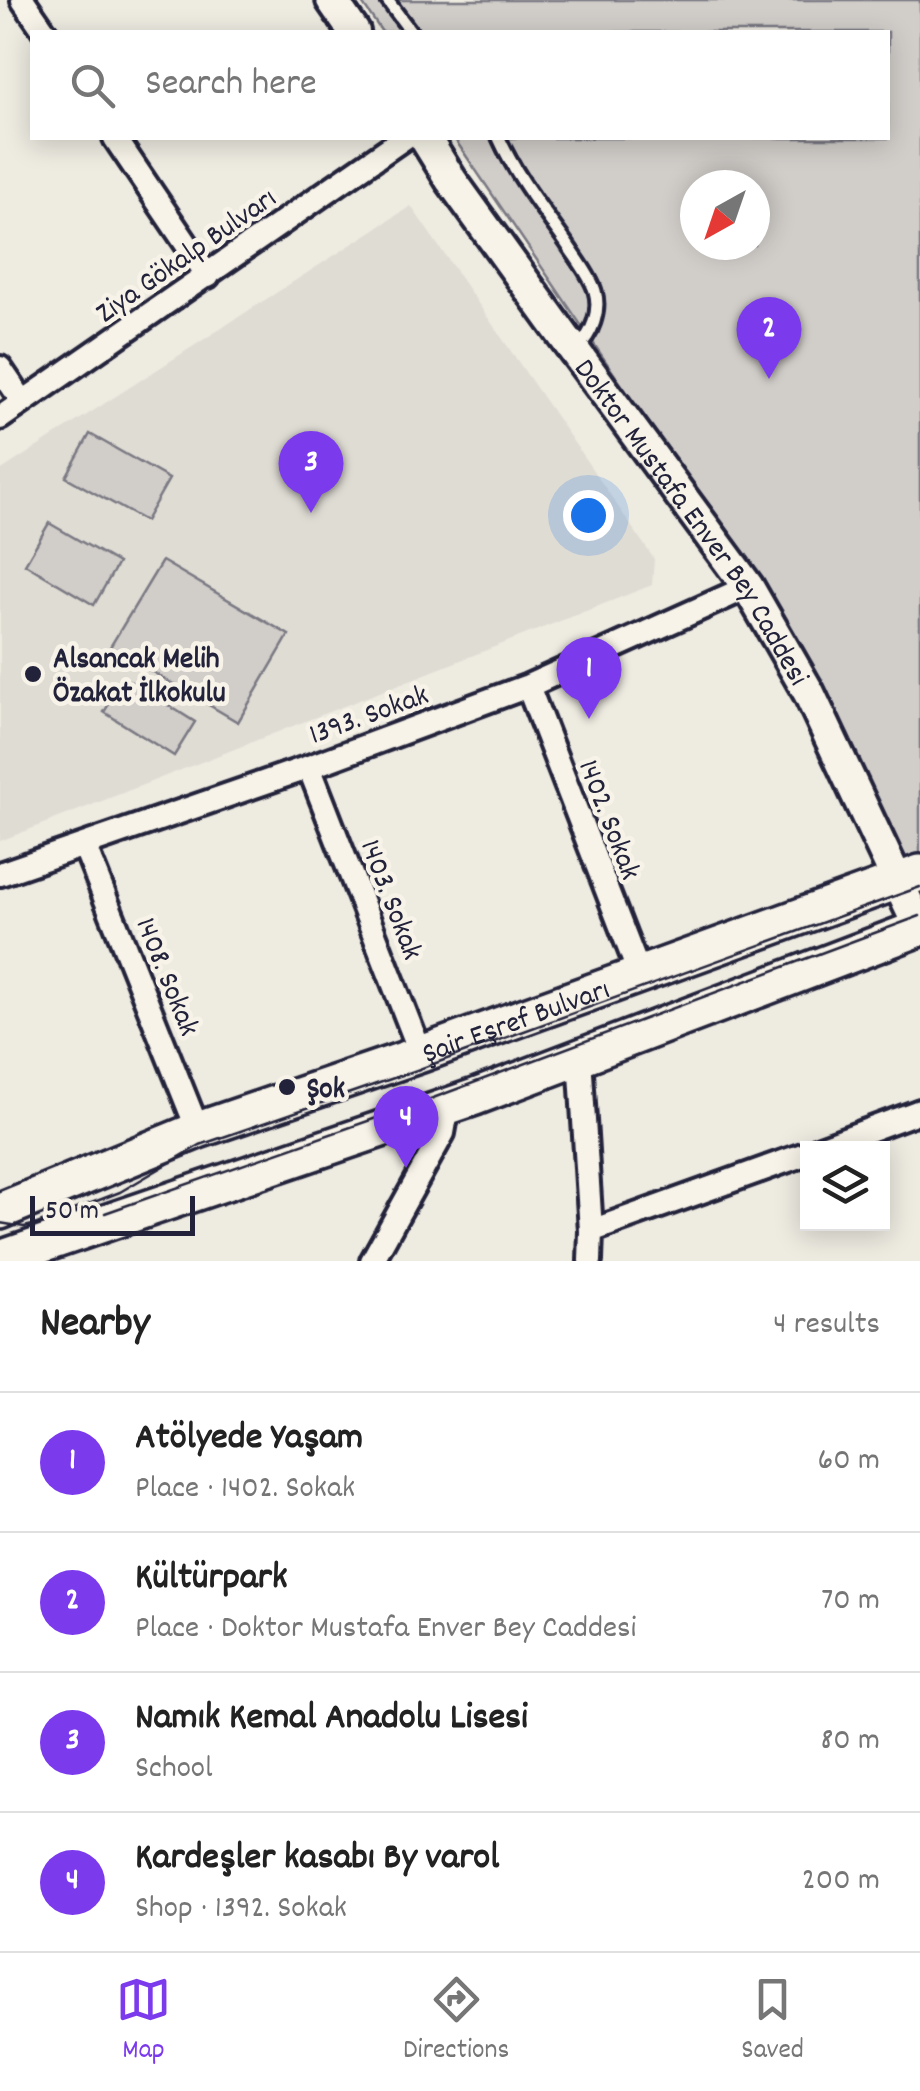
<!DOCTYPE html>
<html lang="en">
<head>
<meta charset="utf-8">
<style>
  :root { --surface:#fff; --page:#f2f2f2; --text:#222; --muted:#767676; --line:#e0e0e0; --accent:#7c3aed }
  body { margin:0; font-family:Dekko,sans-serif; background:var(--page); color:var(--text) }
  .controls { position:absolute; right:30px; bottom:30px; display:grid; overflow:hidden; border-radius:0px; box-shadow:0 5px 25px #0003 }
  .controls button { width:90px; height:90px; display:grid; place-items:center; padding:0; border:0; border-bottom:2px solid var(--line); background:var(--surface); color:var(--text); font:50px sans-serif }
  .compass { position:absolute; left:680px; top:170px; width:90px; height:90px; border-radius:50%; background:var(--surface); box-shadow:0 5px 25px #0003; rotate:220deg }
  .scale { position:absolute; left:30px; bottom:25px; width:165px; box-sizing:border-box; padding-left:10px; border:5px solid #22223b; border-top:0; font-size:28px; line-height:35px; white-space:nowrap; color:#22223b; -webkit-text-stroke:8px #f7f3e8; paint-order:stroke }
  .you { position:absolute; left:588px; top:515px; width:35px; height:35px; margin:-25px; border:8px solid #fff; border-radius:50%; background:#1a73e8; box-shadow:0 0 0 15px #1a73e833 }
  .badge { display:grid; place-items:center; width:65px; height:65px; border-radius:50%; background:var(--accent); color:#fff; font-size:32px; font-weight:700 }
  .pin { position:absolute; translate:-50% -82px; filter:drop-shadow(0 2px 5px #0008) }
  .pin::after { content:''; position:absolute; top:52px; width:35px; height:30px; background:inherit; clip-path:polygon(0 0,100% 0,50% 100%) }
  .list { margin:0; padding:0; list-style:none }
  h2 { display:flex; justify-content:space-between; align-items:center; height:130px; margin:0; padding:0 40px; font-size:42px }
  h2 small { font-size:32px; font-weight:400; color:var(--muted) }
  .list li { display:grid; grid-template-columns:65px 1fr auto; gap:30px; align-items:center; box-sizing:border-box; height:140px; padding:0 40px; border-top:2px solid var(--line) }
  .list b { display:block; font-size:38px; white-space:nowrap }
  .list p { margin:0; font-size:32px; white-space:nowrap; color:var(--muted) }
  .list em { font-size:32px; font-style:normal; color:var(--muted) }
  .icon { flex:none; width:55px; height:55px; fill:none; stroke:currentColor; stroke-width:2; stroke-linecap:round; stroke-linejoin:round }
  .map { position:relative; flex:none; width:920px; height:1261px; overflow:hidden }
  .search { position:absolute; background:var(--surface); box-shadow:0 5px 25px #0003; left:30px; right:30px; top:30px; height:110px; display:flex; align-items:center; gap:25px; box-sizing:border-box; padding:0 35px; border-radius:0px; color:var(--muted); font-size:38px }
  .sheet { height:690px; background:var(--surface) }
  nav { display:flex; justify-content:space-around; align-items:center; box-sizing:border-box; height:140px; border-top:2px solid var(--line); background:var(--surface); font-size:28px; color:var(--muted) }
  nav a { display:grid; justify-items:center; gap:5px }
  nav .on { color:var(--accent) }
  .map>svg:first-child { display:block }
</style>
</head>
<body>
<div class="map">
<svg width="920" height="1261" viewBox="0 0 920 1261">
  <rect width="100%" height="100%" fill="#eeebe1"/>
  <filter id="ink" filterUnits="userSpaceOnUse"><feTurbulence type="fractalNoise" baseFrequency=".01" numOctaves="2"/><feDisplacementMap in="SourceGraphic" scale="20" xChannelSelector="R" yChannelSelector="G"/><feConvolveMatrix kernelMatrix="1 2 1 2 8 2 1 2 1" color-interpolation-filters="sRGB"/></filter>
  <g filter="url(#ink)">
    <path fill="#dfdcd4" d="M 411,206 L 654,559 L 652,585 L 0,841 L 0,471 Z"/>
    <path fill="#d1cdc9" stroke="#7a7882" stroke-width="2.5" fill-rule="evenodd" d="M 360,0 L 920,0 L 920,865 L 905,870 L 708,512 L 454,138 L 888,138 L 888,32 L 382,32 ZM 695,185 L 755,185 L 755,245 L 695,245 Z
      M 90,434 L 169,479 L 145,521 L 66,477 Z
      M 49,523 L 118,563 L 94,605 L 25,564 Z
      M 162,561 L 289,635 L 238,722 L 110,647 Z
      M 125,678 L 195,722 L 174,756 L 104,712 Z"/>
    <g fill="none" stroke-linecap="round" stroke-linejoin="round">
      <defs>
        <path id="lane" d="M 387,0 L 411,32
          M 499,138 C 516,176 543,210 567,244 C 576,258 590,275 595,291 C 601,311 592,335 577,348"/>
        <path id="street" d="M 23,0 L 45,32
          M 115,138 L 208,276
          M 0,368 L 23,402
          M 0,418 L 404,138
          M 528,686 L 639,973
          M 309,767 L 421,1054
          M 84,845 L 198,1130
          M 0,874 L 309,767 L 528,686 L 748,587
          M 580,1057 L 591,1231 L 590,1261
          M 820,1148 L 920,1111
          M 591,1231 L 808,1153
          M 372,1261 L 443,1133 L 448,1105"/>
        <g id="secondary">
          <path d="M 332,0 L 354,32"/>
          <path id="s1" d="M 425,138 L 451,180 L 565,338 L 748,587 L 809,693 L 920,929"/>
        </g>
        <g id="primary">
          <path id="s2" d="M 0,1211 L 198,1130 L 421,1054 L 920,873"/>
          <path d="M 0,1259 L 475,1097 L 920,928"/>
        </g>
      </defs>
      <use href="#lane" stroke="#22223b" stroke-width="19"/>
      <use href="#street" stroke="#22223b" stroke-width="30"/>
      <use href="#secondary" stroke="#22223b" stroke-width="38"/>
      <use href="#primary" stroke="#22223b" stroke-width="42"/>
      <use href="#lane" stroke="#f7f3e8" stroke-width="11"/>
      <use href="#street" stroke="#f7f3e8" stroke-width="22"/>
      <use href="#secondary" stroke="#f7f3e8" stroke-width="30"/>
      <use href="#primary" stroke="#f7f3e8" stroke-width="35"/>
      <path stroke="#22223b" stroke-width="2.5" d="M 105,1213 L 425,1101 L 920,916
        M 0,1223 L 24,1227 L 37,1224 L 120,1192 L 200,1145 L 414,1071 L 920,887"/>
    </g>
  </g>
  <g fill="#22223b" stroke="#f7f3e8" stroke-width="4">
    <circle cx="33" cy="674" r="10"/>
    <circle cx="287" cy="1087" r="10"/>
  </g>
  <g text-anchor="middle" stroke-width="9" stroke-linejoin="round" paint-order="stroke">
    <g font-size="30" fill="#22223b" stroke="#f7f3e8">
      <text transform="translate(185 254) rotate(-35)" y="10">Ziya Gökalp Bulvarı</text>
      <text dy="10" stroke="none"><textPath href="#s1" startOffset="468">Doktor Mustafa Enver Bey Caddesi</textPath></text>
      <text transform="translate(368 713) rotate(-20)" y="10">1393. Sokak</text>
      <text transform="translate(611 819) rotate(69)" y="10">1402. Sokak</text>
      <text transform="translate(393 899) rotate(69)" y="10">1403. Sokak</text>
      <text transform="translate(169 976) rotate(68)" y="10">1408. Sokak</text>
      <text dy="10" stroke="none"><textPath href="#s2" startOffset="550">Şair Eşref Bulvarı</textPath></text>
    </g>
    <g font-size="30" font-weight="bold" fill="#22223b" stroke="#f7f3e8" text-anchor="start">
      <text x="53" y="667">Alsancak Melih<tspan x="53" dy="34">Özakat İlkokulu</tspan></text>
      <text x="307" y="1097">Şok</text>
    </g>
  </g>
</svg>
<div class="controls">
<button><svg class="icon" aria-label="layers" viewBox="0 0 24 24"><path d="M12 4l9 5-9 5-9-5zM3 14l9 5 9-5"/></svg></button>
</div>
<svg class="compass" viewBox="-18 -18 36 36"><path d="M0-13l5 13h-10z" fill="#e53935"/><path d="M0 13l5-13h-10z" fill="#767676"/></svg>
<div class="scale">50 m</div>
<div class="you"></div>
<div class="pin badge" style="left:589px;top:719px">1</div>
<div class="pin badge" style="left:769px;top:379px">2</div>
<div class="pin badge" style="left:311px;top:513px">3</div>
<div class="pin badge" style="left:406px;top:1168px">4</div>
<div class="search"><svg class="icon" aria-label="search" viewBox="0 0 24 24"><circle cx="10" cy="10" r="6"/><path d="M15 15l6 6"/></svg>Search here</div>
</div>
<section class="sheet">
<h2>Nearby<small>4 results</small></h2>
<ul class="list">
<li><span class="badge">1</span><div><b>Atölyede Yaşam</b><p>Place · 1402. Sokak</p></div><em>60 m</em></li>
<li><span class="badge">2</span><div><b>Kültürpark</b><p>Place · Doktor Mustafa Enver Bey Caddesi</p></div><em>70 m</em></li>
<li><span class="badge">3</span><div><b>Namık Kemal Anadolu Lisesi</b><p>School</p></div><em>80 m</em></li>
<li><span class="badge">4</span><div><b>Kardeşler kasabı By varol</b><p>Shop · 1392. Sokak</p></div><em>200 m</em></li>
</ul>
</section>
<nav>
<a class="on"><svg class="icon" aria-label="map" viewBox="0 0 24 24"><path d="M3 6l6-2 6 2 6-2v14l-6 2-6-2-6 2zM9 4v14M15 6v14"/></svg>Map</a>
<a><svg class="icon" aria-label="directions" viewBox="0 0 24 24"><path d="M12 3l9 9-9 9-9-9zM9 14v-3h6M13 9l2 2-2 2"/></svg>Directions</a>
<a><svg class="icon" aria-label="saved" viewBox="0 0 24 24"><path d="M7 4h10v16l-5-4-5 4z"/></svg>Saved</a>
</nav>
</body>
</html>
